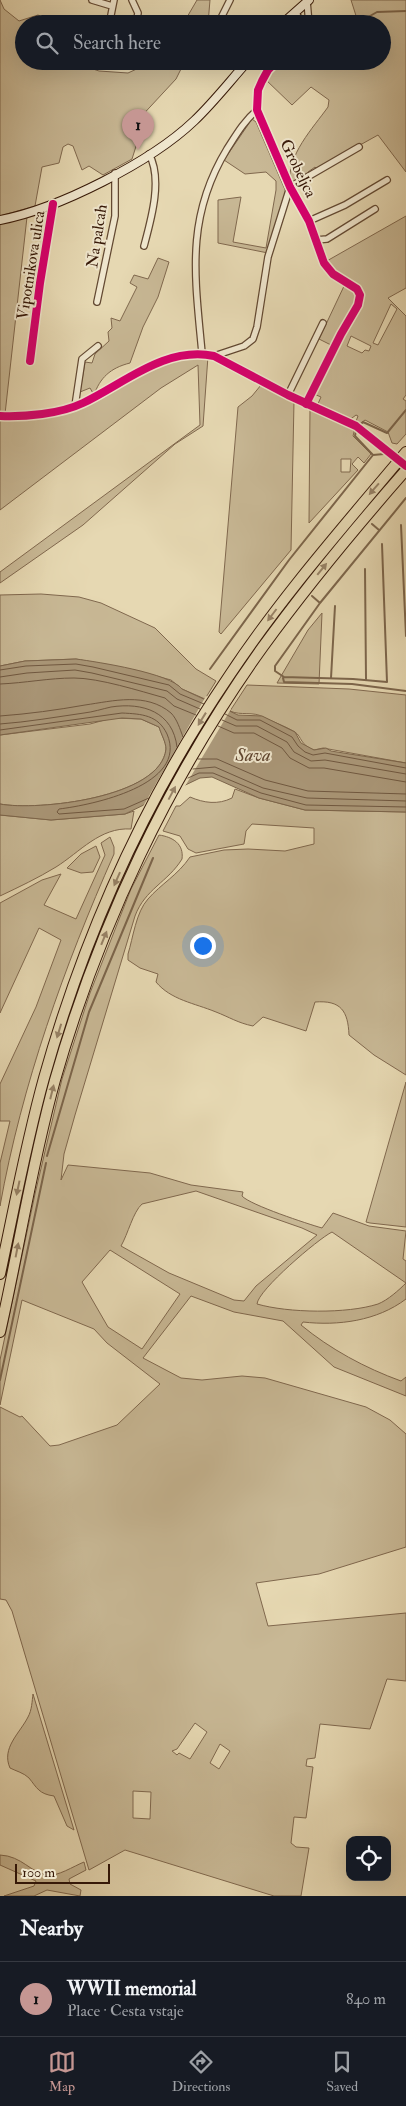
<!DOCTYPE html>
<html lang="en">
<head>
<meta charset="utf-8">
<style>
  :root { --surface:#171b24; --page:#20242c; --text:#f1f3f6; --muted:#9ea1a6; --line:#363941; --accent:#c59692 }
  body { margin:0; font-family:"IM FELL Double Pica",serif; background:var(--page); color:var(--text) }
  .controls { position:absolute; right:15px; bottom:15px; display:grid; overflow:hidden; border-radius:10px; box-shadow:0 5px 20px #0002 }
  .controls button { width:45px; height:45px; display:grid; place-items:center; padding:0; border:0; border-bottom:1px solid var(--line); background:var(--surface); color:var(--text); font:25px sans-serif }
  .scale { position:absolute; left:15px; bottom:12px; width:95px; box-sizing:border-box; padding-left:5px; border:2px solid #371908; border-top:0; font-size:14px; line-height:18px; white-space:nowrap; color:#371908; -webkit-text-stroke:4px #efe6cd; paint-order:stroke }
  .you { position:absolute; left:202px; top:945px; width:18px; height:18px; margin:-12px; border:4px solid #fff; border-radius:50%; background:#1a73e8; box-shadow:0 0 0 8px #1a73e833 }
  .badge { display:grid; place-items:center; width:32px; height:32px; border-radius:50%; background:var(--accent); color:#111; font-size:16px; font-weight:700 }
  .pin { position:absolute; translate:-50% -41px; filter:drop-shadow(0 1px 2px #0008) }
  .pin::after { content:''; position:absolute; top:26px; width:18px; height:15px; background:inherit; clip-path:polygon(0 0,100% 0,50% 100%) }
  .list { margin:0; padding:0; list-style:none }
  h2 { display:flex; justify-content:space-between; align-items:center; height:65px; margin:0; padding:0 20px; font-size:21px }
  h2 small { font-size:16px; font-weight:400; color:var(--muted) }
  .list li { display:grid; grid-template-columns:32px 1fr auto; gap:15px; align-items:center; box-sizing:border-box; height:75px; padding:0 20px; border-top:1px solid var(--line) }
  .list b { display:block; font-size:19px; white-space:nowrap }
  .list p { margin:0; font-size:16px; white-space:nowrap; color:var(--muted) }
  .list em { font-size:16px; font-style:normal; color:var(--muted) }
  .icon { flex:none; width:28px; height:28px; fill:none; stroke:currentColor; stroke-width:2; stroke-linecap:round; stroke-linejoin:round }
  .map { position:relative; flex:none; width:406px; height:1896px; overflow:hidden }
  .search { position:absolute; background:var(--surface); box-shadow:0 5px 20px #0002; left:15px; right:15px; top:15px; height:55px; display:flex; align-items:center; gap:12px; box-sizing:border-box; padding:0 18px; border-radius:28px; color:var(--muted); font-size:19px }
  .sheet { height:140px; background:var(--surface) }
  nav { display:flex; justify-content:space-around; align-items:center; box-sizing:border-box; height:70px; border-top:1px solid var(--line); background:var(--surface); font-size:14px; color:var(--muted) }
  nav a { display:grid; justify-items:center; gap:2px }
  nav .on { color:var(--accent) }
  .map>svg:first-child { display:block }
</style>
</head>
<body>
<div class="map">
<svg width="406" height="1896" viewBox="0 0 406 1896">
  <rect width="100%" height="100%" fill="#e6d8b2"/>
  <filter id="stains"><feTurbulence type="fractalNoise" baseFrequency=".004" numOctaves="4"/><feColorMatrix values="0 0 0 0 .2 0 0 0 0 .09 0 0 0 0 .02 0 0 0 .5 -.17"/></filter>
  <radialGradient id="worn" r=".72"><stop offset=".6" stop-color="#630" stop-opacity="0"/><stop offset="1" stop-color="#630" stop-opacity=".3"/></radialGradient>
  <path fill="#c8b895" stroke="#80684e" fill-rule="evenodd" d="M 0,0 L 4,9 L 19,21 L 38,15 L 40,16 L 41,24 L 24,24 L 24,61 L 81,61 L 87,67 L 99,71 L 128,73 L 154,61 L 185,61 L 176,79 L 137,121 L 138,140 L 132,159 L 103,175 L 89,166 L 82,170 L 73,146 L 68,144 L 63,147 L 59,163 L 42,167 L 35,206 L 0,216 Z
    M 197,0 L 210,0 L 208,24 L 183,24 Z
    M 351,0 L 406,0 L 406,172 L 378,135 L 317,169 L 315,167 L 308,172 L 308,174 L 293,184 L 290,183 C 287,155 313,128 328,107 L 329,100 L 311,87 L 292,105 L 265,79 L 282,61 L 382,61 L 382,24 L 356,24 L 358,22 Z
    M 252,119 L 256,122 L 286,192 L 268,253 L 218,243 L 218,200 L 241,197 L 233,242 L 266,248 L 276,190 L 276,181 L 266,172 L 245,174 L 224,160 Z
    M 406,216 L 406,288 L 388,298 L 406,316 L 406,395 L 403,399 L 406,401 L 406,434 L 397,444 L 392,443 L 388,432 L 365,420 L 357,426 L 355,424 L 358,416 L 356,415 L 348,421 L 317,406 L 321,397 L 314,394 L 362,293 L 339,277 L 325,262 ZM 391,304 L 397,309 L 378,345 L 373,343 ZM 351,336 L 371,346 L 369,351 L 365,350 L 362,353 L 347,346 Z
    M 27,217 L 5,414 L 0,414 L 0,224 Z
    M 158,258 L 169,262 L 158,297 L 143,327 L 130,363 C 110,368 100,378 94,395 L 90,388 L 80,392 L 85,362 L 92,363 L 95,354 L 109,341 L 108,332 L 112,328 L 111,318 L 120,321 L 137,287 L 130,283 L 134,275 L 148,279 Z
    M 345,284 L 354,288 L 359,299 L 333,346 L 319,339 Z
    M 208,356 L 203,426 L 175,444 L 83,525 L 0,583 L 0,572 L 200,425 L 198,365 L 161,388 L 0,510 L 0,418 C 18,420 48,418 65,411 C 114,392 154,357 208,356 Z
    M 261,385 L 294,401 L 291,550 L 221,634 L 219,632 L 238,407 L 252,396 Z
    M 310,408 L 355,428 L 353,436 L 371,454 L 364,463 L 358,457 L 352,464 L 358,470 L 309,523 ZM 341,459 L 351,459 L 350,472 L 341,472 Z
    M 41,594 L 79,597 L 101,603 L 155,628 L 196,669 L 216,681 L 205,699 L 182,689 L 171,680 L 134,670 L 76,659 L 25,661 L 0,666 L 0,595 Z
    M 322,613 L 319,684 L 277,683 L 308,630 Z
    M 247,685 L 349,689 L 406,695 L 406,763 L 323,748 L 314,750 C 300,745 302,737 295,732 C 285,726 273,722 263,717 C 253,711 241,716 230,711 Z
    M 112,718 L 141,719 L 159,727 C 161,734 166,742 166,749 C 161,798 37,811 0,804 L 0,735 L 90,724 Z
    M 235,789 L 259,798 L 305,810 L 406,812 L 406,1075 L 374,1055 L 349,1035 C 348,1011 341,1000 315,1002 L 306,1031 L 263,1017 L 253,1026 C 238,1023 229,1017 216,1012 C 194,1003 171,1000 156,982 L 158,974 L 140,968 L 128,960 L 128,954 C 133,938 136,912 148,899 C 161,884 178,875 190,857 L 224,850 L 248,849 L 285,851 L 314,844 L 314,828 L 252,824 L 246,831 L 244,844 L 196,853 L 188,849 L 180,836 L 163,831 L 176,806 L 180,806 L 190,797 C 204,803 218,805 232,798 Z
    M 134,811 L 131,829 C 100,827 80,852 56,867 C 38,878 19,887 0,896 L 0,815 L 51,820 L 125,814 Z
    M 159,835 C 173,837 184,844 182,859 C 168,882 145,889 135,916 L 75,1115 L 64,1154 L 61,1180 L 68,1165 L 150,1173 L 191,1185 L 243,1192 L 242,1196 C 250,1205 308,1224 322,1228 L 333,1213 L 369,1226 L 406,1231 L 403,1259 L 406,1261 L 406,1299 C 377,1321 338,1326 303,1322 L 301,1325 C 330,1349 365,1368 401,1381 L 406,1377 L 406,1396 L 334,1367 L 283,1321 L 234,1312 L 191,1296 L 143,1358 L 181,1378 L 202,1380 L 242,1376 L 265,1378 L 366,1407 L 390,1420 L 406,1434 L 406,1547 L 319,1574 L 256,1583 L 268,1626 L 406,1613 L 406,1681 L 387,1679 L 370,1729 L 320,1724 L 315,1758 L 307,1759 L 306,1766 L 313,1767 L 306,1818 L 294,1817 L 291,1843 L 296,1847 L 309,1848 L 301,1896 L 274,1896 L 125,1850 L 89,1870 L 12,1611 L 6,1600 L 0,1599 L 0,1407 L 20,1417 L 22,1416 L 50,1446 L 59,1445 L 117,1425 L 160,1384 L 107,1343 L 94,1329 L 22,1300 L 0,1405 L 0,1360 L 35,1194 L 62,1079 L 90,993 L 131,889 ZM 196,1191 L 302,1228 L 317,1235 L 256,1286 L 244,1301 L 234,1300 L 169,1273 L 121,1246 C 128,1234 133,1212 142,1204 ZM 332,1232 L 406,1283 C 399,1290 388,1300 378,1304 C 347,1314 288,1313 257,1304 C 258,1290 318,1239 332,1232 ZM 110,1250 L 180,1294 L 142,1349 L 108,1327 L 82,1282 ZM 195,1723 L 207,1732 L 190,1759 L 179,1753 L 177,1755 L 172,1751 L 177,1749 ZM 220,1744 L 230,1751 L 219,1769 L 210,1763 ZM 133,1791 L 151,1792 L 150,1819 L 133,1818 Z
    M 110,837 L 114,847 L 114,854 C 64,967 22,1084 0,1206 L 0,1163 L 10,1121 L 0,1121 L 0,1084 L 36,1007 L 61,940 L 39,928 L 0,1013 L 0,903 L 42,880 L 61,874 L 44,905 L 76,919 L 105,855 L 101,843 Z
    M 96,846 L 100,857 L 93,872 L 81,873 L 67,868 L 81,854 Z
    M 406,1082 L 406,1227 L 370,1223 L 366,1222 Z
    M 33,1694 L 74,1830 L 67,1826 L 54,1796 C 39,1794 37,1788 29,1778 C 24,1773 16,1771 10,1768 C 1,1748 20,1733 28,1717 C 32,1710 32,1701 33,1694 Z
    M 0,1855 C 22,1856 31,1873 47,1875 C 57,1877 74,1866 84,1862 L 86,1870 L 69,1879 L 70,1884 L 81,1890 L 80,1896 L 47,1890 L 34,1896 L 4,1896 L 34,1886 L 36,1881 L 0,1865 Z"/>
  <path fill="#aa9778" stroke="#7c654b" d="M 76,659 C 98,662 170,673 182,689 L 238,715 L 262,716 L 295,732 L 301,743 L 314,750 L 326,748 L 331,751 L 406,763 L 406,812 L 305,810 L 259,798 L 212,777 L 200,778 L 125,814 L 51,820 L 0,815 L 0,804 C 37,811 161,798 166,749 C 166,742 161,734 159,727 L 141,719 L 122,718 L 0,735 L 0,666 L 25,661 Z"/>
  <path fill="#e6d8b2" d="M 206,696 L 231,709 L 184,788 L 141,810 Z"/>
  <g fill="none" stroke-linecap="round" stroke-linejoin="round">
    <path stroke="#705840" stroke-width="1" d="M 0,670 L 26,666 L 76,664 L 93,667 L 169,685 L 180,694 L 204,704
      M 0,677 L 27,673 L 75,670 L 92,673 L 167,691 L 177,699 L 200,709
      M 0,684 C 25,683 49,678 74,678 C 99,678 140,691 165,698 L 174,706 L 196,715
      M 225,714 L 237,720 L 260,720 L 292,737 L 298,746 L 305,752 L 313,755 L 325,753 L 406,768
      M 0,716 C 28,714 57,710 85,705 C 113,701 146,692 171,713 C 177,719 180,729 183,737
      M 222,720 L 236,726 L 257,726 L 287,742 L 294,752 L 311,761 L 325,760 L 406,774
      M 0,724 C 28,722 56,717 84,713 C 93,712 102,709 111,707 C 143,702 173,712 177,747
      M 218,726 L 234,733 L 254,733 L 282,748 L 290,758 L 309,768 L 324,768 L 406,782
      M 0,730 L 122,713 C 142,714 158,715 167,734 C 189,785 92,805 59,809 L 57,812 L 59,814 L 124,809 L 149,798
      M 198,759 L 217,759 L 265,780 L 308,791 L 406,794
      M 193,769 L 215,767 L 263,788 L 307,798 L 406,801
      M 188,778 L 199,773 L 213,773 L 261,793 L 306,805 L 406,807"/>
    <path stroke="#7c654b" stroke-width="2" d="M 356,24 L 377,12 L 406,11
      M 359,426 L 363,422 L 387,433 L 406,410
      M 356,430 L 355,436 L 373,455 L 384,454
      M 372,524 L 379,530
      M 401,525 L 406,636
      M 382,544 L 387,682 L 353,679 L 284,677 L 275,671 L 275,666 L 320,603 L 406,498
      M 365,569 L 366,679
      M 312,596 L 320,603
      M 210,669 L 289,560 L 373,455
      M 283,678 L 284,682 L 352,684 L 406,691
      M 331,678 L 335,606
      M 47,1156 L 89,1012 L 153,858
      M 0,1380 L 46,1163"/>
    <path stroke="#c3b290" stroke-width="5.5" stroke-dasharray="5.5 3" stroke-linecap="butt" d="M 388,452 L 406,466"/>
    <defs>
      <path id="street" d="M 92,0 L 112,6
        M 132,0 L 138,13 L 136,24
        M 307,1 L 309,24
        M 295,12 L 303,24
        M 112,24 L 111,15 L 114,0
        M 218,24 L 230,0
        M 277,61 L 268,70 L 262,81 L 258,90 L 257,110 L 290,187 L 309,221 L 324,263 L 333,274 L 357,289 L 360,295 L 358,305 L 341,334 L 306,404
        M 309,221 L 345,205 L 387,180
        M 316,240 L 327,239 L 375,209
        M 144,246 C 151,220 163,179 149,154
        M 97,302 L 115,216 L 115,173
        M 202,353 C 195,277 185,218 227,149 C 236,135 244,121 257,110
        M 214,356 L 244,346 L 253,339 L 257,327 L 268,257 L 290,187 L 359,147
        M 30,361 L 40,283 L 53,204
        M 288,395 L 323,323
        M 75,406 L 82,359 L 98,346
        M 0,416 C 25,417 60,414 83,403 C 125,383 165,346 214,356 L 288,395 L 356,426 L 388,452"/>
      <path id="secondary" d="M 282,24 L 309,0
        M 0,220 C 58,209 151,162 194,121 C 214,102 230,81 248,61"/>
      <path id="highway" d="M 0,1274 C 14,1209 26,1143 44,1078 C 84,936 146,798 229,676 C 282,596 345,525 406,452
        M 0,1332 C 19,1248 32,1163 55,1080 C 99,926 169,778 262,648 C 307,586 356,527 406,470"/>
    </defs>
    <use href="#street" stroke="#634932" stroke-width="8"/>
    <use href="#secondary" stroke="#371908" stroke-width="10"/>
    <use href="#highway" stroke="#371908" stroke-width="12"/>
    <use href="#street" stroke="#efe6cd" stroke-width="5.5"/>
    <use href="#secondary" stroke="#efe6cd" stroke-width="8"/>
    <use href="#highway" stroke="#e6d8b2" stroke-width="10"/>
    <defs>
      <path id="cycleway" d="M 277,61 L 268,70 L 262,81 L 258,90 L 257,110 L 290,187 L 309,221 L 324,263 L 333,274 L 357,289 L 360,295 L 358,305 L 341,334 L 306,404
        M 30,361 L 40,283 L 53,204
        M 0,416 C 25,417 60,414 83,403 C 125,383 165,346 214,356 L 288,395 L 356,426 L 406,466"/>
    </defs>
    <use href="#cycleway" stroke="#efe6cd" stroke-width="11"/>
    <use href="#cycleway" stroke="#d6006c" stroke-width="8"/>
  </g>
  <defs><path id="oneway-solid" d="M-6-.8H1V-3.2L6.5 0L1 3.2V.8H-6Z" transform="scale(1.25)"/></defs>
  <g fill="#978266">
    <use href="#oneway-solid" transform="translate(374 489) rotate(131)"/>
    <use href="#oneway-solid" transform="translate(322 569) rotate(-51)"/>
    <use href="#oneway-solid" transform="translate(272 615) rotate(127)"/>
    <use href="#oneway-solid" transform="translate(202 719) rotate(122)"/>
    <use href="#oneway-solid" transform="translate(172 793) rotate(-62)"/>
    <use href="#oneway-solid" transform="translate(117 879) rotate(114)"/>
    <use href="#oneway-solid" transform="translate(104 938) rotate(-68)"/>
    <use href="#oneway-solid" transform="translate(59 1031) rotate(107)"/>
    <use href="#oneway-solid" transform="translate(52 1092) rotate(-76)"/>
    <use href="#oneway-solid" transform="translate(18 1188) rotate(102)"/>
    <use href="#oneway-solid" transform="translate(17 1250) rotate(-79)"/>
  </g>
  <g text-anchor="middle" stroke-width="4" stroke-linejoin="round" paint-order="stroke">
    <g font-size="16" fill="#371908" stroke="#efe6cd">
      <text transform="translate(299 168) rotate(64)" y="6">Grobeljca</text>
      <text transform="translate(96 236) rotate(-81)" y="6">Na palcah</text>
      <text transform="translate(30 265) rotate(-81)" y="6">Vipotnikova ulica</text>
    </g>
    <g font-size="18" font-style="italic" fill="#5f452f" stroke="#efe6cd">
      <text x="253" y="761">Sava</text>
    </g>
  </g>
  <rect width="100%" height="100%" filter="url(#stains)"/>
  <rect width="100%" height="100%" fill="url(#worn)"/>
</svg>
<div class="controls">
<button><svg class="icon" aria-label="locate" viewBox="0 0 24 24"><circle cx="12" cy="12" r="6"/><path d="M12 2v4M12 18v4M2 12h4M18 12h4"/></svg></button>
</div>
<div class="scale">100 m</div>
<div class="you"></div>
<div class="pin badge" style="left:138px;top:150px">1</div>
<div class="search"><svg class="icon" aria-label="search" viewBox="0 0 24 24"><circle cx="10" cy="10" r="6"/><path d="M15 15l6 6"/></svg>Search here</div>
</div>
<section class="sheet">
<h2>Nearby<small></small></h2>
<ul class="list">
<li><span class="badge">1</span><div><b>WWII memorial</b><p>Place · Cesta vstaje</p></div><em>840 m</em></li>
</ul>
</section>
<nav>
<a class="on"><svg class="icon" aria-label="map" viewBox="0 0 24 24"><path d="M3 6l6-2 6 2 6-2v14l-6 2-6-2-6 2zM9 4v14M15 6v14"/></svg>Map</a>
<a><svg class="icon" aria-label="directions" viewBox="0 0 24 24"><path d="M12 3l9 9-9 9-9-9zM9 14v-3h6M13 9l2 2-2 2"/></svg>Directions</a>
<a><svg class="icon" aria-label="saved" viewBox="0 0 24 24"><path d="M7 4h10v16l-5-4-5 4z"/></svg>Saved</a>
</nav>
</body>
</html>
